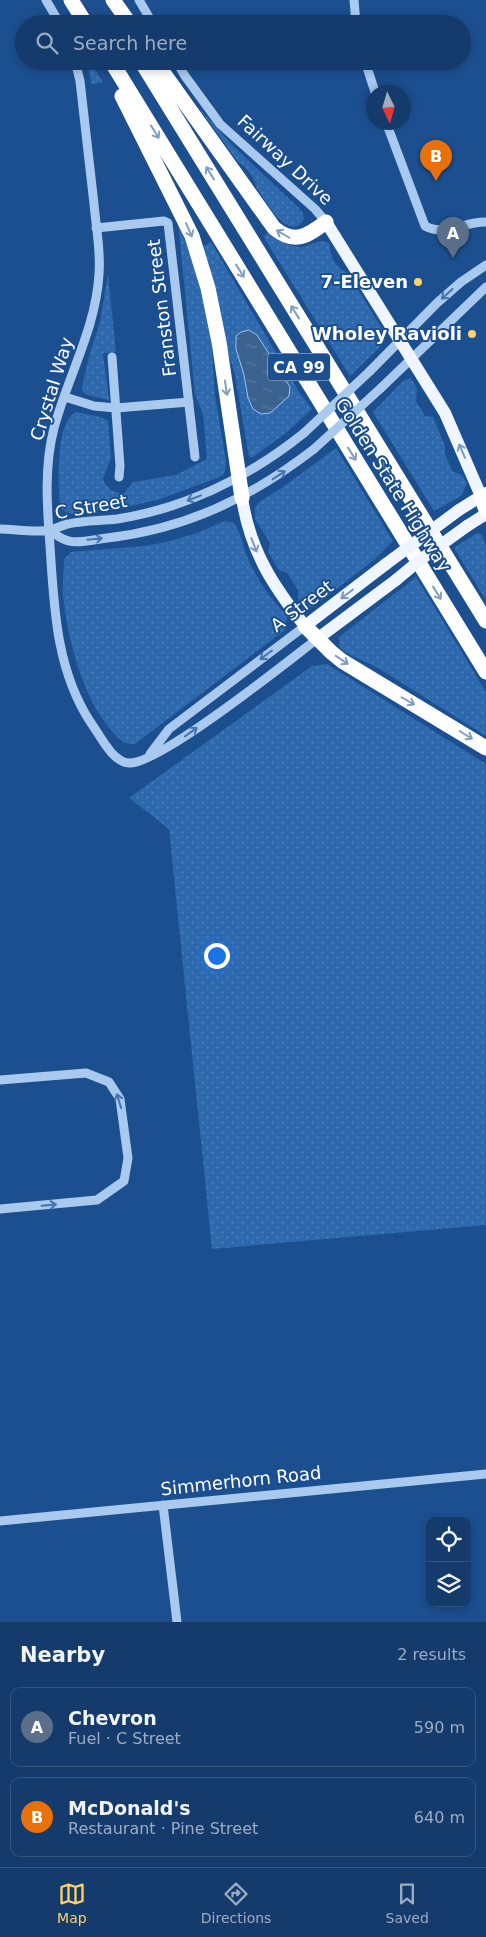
<!DOCTYPE html>
<html lang="en">
<head>
<meta charset="utf-8">
<style>
  :root { --surface:#143b6b; --page:#214673; --text:#f1f3f6; --muted:#9dadc1; --line:#33557e; --accent:#ffd166 }
  body { margin:0; font-family:"DejaVu Sans",sans-serif; background:var(--page); color:var(--text) }
  .controls { position:absolute; right:15px; bottom:15px; display:grid; overflow:hidden; border-radius:10px; box-shadow:0 2px 8px #0003 }
  .controls button { width:45px; height:45px; display:grid; place-items:center; padding:0; border:0; border-bottom:1px solid var(--line); background:var(--surface); color:var(--text); font:25px sans-serif }
  .compass { position:absolute; left:366px; top:85px; width:45px; height:45px; border-radius:50%; background:var(--surface); box-shadow:0 2px 8px #0003; rotate:175deg }
  .you { position:absolute; left:216px; top:955px; width:18px; height:18px; margin:-12px; border:4px solid #fff; border-radius:50%; background:#1a73e8; box-shadow:0 0 0 8px #1a73e833 }
  .badge { display:grid; place-items:center; width:32px; height:32px; border-radius:50%; background:var(--accent); color:#fff; font-size:16px; font-weight:700 }
  .pin { position:absolute; translate:-50% -41px; filter:drop-shadow(0 1px 2px #0008) }
  .pin::after { content:''; position:absolute; top:26px; width:18px; height:15px; background:inherit; clip-path:polygon(0 0,100% 0,50% 100%) }
  .list { margin:0; padding:0; list-style:none }
  h2 { display:flex; justify-content:space-between; align-items:center; height:65px; margin:0; padding:0 20px; font-size:21px }
  h2 small { font-size:16px; font-weight:400; color:var(--muted) }
  .list li { display:grid; grid-template-columns:32px 1fr auto; gap:15px; align-items:center; box-sizing:border-box; height:80px; margin:0 10px 10px; padding:0 10px; border:1px solid var(--line); border-radius:10px }
  .list b { display:block; font-size:19px; white-space:nowrap }
  .list p { margin:0; font-size:16px; white-space:nowrap; color:var(--muted) }
  .list em { font-size:16px; font-style:normal; color:var(--muted) }
  .icon { flex:none; width:28px; height:28px; fill:none; stroke:currentColor; stroke-width:2; stroke-linecap:round; stroke-linejoin:round }
  .map { position:relative; flex:none; width:486px; height:1622px; overflow:hidden }
  .search { position:absolute; background:var(--surface); box-shadow:0 2px 8px #0003; left:15px; right:15px; top:15px; height:55px; display:flex; align-items:center; gap:12px; box-sizing:border-box; padding:0 18px; border-radius:28px; color:var(--muted); font-size:19px }
  .sheet { height:245px; background:var(--surface) }
  nav { display:flex; justify-content:space-around; align-items:center; box-sizing:border-box; height:70px; border-top:1px solid var(--line); background:var(--surface); font-size:14px; color:var(--muted) }
  nav a { display:grid; justify-items:center; gap:2px }
  nav .on { color:var(--accent) }
  .map>svg:first-child { display:block }
</style>
</head>
<body>
<div class="map">
<svg width="486" height="1622" viewBox="0 0 486 1622">
  <defs>
    <pattern id="grass-dots" width="8" height="8" patternUnits="userSpaceOnUse" patternTransform="scale(1.25)"><rect width="8" height="8" fill="#2e69ad"/><path d="M2 2h.1M6 6h.1" fill="none" stroke="#4d80b9" stroke-width="1.8" stroke-linecap="round"/></pattern>
    <pattern id="water-ripples" width="26" height="14" patternUnits="userSpaceOnUse" patternTransform="scale(1.25)"><rect width="26" height="14" fill="#3c6290"/><path d="M2 4q2-2 4 0t4 0M15 11q2-2 4 0t4 0" fill="none" stroke="#597aa1"/></pattern>
  </defs>
  <rect width="100%" height="100%" fill="#1b4f8f"/>
  <path fill="url(#grass-dots)" d="M 86,61 L 90,61 L 103,82 L 92,84 Z
    M 199,108 L 233,146 L 298,207 L 303,213 L 304,219 C 289,244 266,201 257,189 C 255,180 247,166 238,162 Z
    M 178,221 L 202,289 L 211,337 L 215,396 L 226,461 L 225,471 L 222,476 L 160,499 L 126,507 L 73,514 C 66,513 63,511 60,505 C 58,485 55,422 76,412 L 101,417 L 108,421 L 111,458 L 103,479 C 108,490 113,493 124,493 L 133,482 L 176,475 L 207,459 L 203,414 L 195,394 Z
    M 271,232 C 279,239 289,247 301,247 C 311,246 319,238 329,243 C 332,258 332,265 348,273 L 382,329 L 383,343 L 380,347 L 350,376 L 263,236 Z
    M 211,242 L 299,392 L 312,409 L 286,433 L 253,457 L 249,457 L 235,375 L 225,343 L 202,247 Z
    M 108,274 L 116,352 L 103,353 L 109,400 L 87,395 L 83,392 L 82,387 L 90,353 L 100,322 Z
    M 411,378 L 417,389 L 416,401 L 425,416 L 433,417 L 445,446 L 445,454 L 452,471 L 462,475 L 467,483 L 461,496 L 434,511 L 373,412 L 404,380 Z
    M 336,448 L 393,541 L 374,560 L 313,607 L 306,607 L 298,598 L 298,590 L 287,573 L 279,570 L 268,552 L 270,543 L 255,519 L 255,508 L 258,503 L 283,487 Z
    M 225,521 L 234,523 C 241,532 242,545 247,556 C 256,578 270,598 287,616 L 285,630 L 135,744 C 124,746 118,738 111,730 C 82,697 67,637 63,594 C 62,583 64,571 64,559 L 71,552 L 145,546 L 166,542 L 197,533 Z
    M 477,533 L 481,534 L 486,546 L 486,600 L 454,548 Z
    M 416,577 L 486,692 L 486,736 L 378,668 L 343,651 L 339,646 L 339,637 Z
    M 327,664 L 486,764 L 486,1225 L 212,1249 L 169,829 L 129,798 L 312,666 Z"/>
  <path fill="url(#water-ripples)" stroke="#9cc4f0" d="M 249,330 L 257,335 L 290,387 L 289,396 L 270,413 L 261,414 L 253,409 L 248,398 L 244,375 L 236,349 L 236,336 L 241,332 Z"/>
  <g fill="none" stroke-linecap="round" stroke-linejoin="round">
    <path stroke="#a9c9ee" stroke-width="9" d="M 46,0 L 60,24
      M 139,0 L 153,24
      M 354,0 L 356,24
      M 75,61 L 80,81 C 85,122 89,163 94,204 C 96,227 101,251 99,274 C 96,328 68,376 54,428 C 44,466 47,507 50,546 C 54,607 56,670 91,723 C 100,735 112,762 129,763 C 159,765 287,662 317,639
      M 176,61 L 185,76 L 220,124 L 315,209 L 326,222
      M 365,61 L 375,92
      M 386,122 L 425,226 C 445,237 465,221 486,222
      M 96,228 L 164,221 L 168,223 L 195,457
      M 112,357 L 120,466 L 119,477
      M 370,371 L 437,303 L 461,282 L 486,265
      M 381,388 L 486,287
      M 65,397 L 94,406 L 116,408 L 189,402
      M 0,529 C 14,529 36,533 50,530 C 56,529 62,525 68,524 C 84,520 101,521 117,519 C 187,508 249,477 304,433
      M 49,530 C 55,534 62,540 69,541 C 78,544 97,539 107,538 C 186,529 252,497 314,449
      M 150,754 L 169,729 L 305,626
      M 0,1080 L 86,1073 L 109,1082 L 120,1099 L 128,1158 L 124,1181 L 97,1200 L 0,1209
      M 163,1505 L 177,1622
      M 0,1521 L 486,1474"/>
    <path stroke="#f0f6ff" stroke-width="12" d="M 326,222 L 445,413 L 481,496
      M 242,498 C 250,550 272,585 305,626 L 386,564
      M 459,510 L 486,493
      M 467,526 L 486,514
      M 317,639 L 396,580"/>
    <path stroke="#fff" stroke-width="15" d="M 71,0 L 86,24
      M 113,0 L 130,24
      M 111,61 L 486,672
      M 141,61 L 486,621
      M 155,61 L 274,228 C 295,245 307,236 326,222
      M 122,96 L 192,236 L 208,288 L 219,342 L 242,498
      M 481,496 L 486,510
      M 305,626 L 331,652 L 342,661 L 486,748"/>
    <path stroke="#a9c9ee" stroke-width="9" d="M 304,433 L 370,371
      M 314,449 L 381,388"/>
    <path stroke="#f0f6ff" stroke-width="12" d="M 386,564 L 459,510
      M 396,580 L 420,560 L 467,526"/>
  </g>
  <defs><path id="oneway-shaft" d="M-6 0H5M1.5-3L5.5 0L1.5 3" fill="none" stroke-width="1.6" stroke-linecap="round" stroke-linejoin="round" transform="scale(1.25)"/></defs>
  <g stroke="#829ec1">
    <use href="#oneway-shaft" transform="translate(155 132) rotate(58)"/>
    <use href="#oneway-shaft" transform="translate(210 173) rotate(-122)"/>
    <use href="#oneway-shaft" transform="translate(189 230) rotate(66)"/>
    <use href="#oneway-shaft" transform="translate(283 234) rotate(-150)"/>
    <use href="#oneway-shaft" transform="translate(240 271) rotate(58)"/>
    <use href="#oneway-shaft" transform="translate(295 312) rotate(-122)"/>
    <use href="#oneway-shaft" transform="translate(226 388) rotate(82)"/>
    <use href="#oneway-shaft" transform="translate(352 454) rotate(58)"/>
    <use href="#oneway-shaft" transform="translate(437 593) rotate(58)"/>
    <use href="#oneway-shaft" transform="translate(342 660) rotate(34)"/>
    <use href="#oneway-shaft" transform="translate(408 701) rotate(30)"/>
    <use href="#oneway-shaft" transform="translate(466 735) rotate(32)"/>
  </g>
  <g stroke="#4674ac">
    <use href="#oneway-shaft" transform="translate(447 294) rotate(138)"/>
    <use href="#oneway-shaft" transform="translate(279 475) rotate(-33)"/>
    <use href="#oneway-shaft" transform="translate(194 498) rotate(159)"/>
    <use href="#oneway-shaft" transform="translate(95 539) rotate(-6)"/>
    <use href="#oneway-shaft" transform="translate(266 655) rotate(143)"/>
    <use href="#oneway-shaft" transform="translate(191 732) rotate(-36)"/>
    <use href="#oneway-shaft" transform="translate(119 1101) rotate(-107)"/>
    <use href="#oneway-shaft" transform="translate(49 1205) rotate(-5)"/>
  </g>
  <g stroke="#7b9ac1">
    <use href="#oneway-shaft" transform="translate(462 451) rotate(-114)"/>
    <use href="#oneway-shaft" transform="translate(254 545) rotate(69)"/>
    <use href="#oneway-shaft" transform="translate(347 594) rotate(143)"/>
  </g>
  <g fill="#ffd166" stroke="#1b4f8f" stroke-width="2">
    <circle cx="418" cy="282" r="5"/>
    <circle cx="472" cy="334" r="5"/>
  </g>
  <g text-anchor="middle" stroke-width="4" stroke-linejoin="round" paint-order="stroke">
    <rect fill="#1b4f8f" stroke="#bbcadd" stroke-width="1" x="268" y="353.5" width="62" height="27" rx="4"/>
    <g font-size="16" font-weight="bold" fill="#fff">
      <text x="299" y="373">CA 99</text>
    </g>
    <g font-size="18" fill="#fff" stroke="#1b4f8f">
      <text transform="translate(285 160) rotate(43)" y="6">Fairway Drive</text>
      <text transform="translate(162 308) rotate(-97)" y="6">Franston Street</text>
      <text transform="translate(52 389) rotate(-73)" y="6">Crystal Way</text>
      <text transform="translate(393 485) rotate(58)" y="6">Golden State Highway</text>
      <text transform="translate(91 507) rotate(-10)" y="6">C Street</text>
      <text transform="translate(302 606) rotate(-37)" y="6">A Street</text>
      <text transform="translate(241 1481) rotate(-6)" y="6">Simmerhorn Road</text>
    </g>
    <g font-size="18" font-weight="bold" fill="#fff" stroke="#1b4f8f" text-anchor="end">
      <text x="408" y="288">7-Eleven</text>
      <text x="462" y="340">Wholey Ravioli</text>
    </g>
  </g>
</svg>
<div class="controls">
<button><svg class="icon" aria-label="locate" viewBox="0 0 24 24"><circle cx="12" cy="12" r="6"/><path d="M12 2v4M12 18v4M2 12h4M18 12h4"/></svg></button>
<button><svg class="icon" aria-label="layers" viewBox="0 0 24 24"><path d="M12 4l9 5-9 5-9-5zM3 14l9 5 9-5"/></svg></button>
</div>
<svg class="compass" viewBox="-18 -18 36 36"><path d="M0-13l5 13h-10z" fill="#e53935"/><path d="M0 13l5-13h-10z" fill="#9dadc1"/></svg>
<div class="you"></div>
<div class="pin badge" style="left:453px;top:258px;background:#5c6f8a">A</div>
<div class="pin badge" style="left:436px;top:181px;background:#e8710a">B</div>
<div class="search"><svg class="icon" aria-label="search" viewBox="0 0 24 24"><circle cx="10" cy="10" r="6"/><path d="M15 15l6 6"/></svg>Search here</div>
</div>
<section class="sheet">
<h2>Nearby<small>2 results</small></h2>
<ul class="list">
<li><span class="badge" style="background:#5c6f8a">A</span><div><b>Chevron</b><p>Fuel · C Street</p></div><em>590 m</em></li>
<li><span class="badge" style="background:#e8710a">B</span><div><b>McDonald's</b><p>Restaurant · Pine Street</p></div><em>640 m</em></li>
</ul>
</section>
<nav>
<a class="on"><svg class="icon" aria-label="map" viewBox="0 0 24 24"><path d="M3 6l6-2 6 2 6-2v14l-6 2-6-2-6 2zM9 4v14M15 6v14"/></svg>Map</a>
<a><svg class="icon" aria-label="directions" viewBox="0 0 24 24"><path d="M12 3l9 9-9 9-9-9zM9 14v-3h6M13 9l2 2-2 2"/></svg>Directions</a>
<a><svg class="icon" aria-label="saved" viewBox="0 0 24 24"><path d="M7 4h10v16l-5-4-5 4z"/></svg>Saved</a>
</nav>
</body>
</html>
